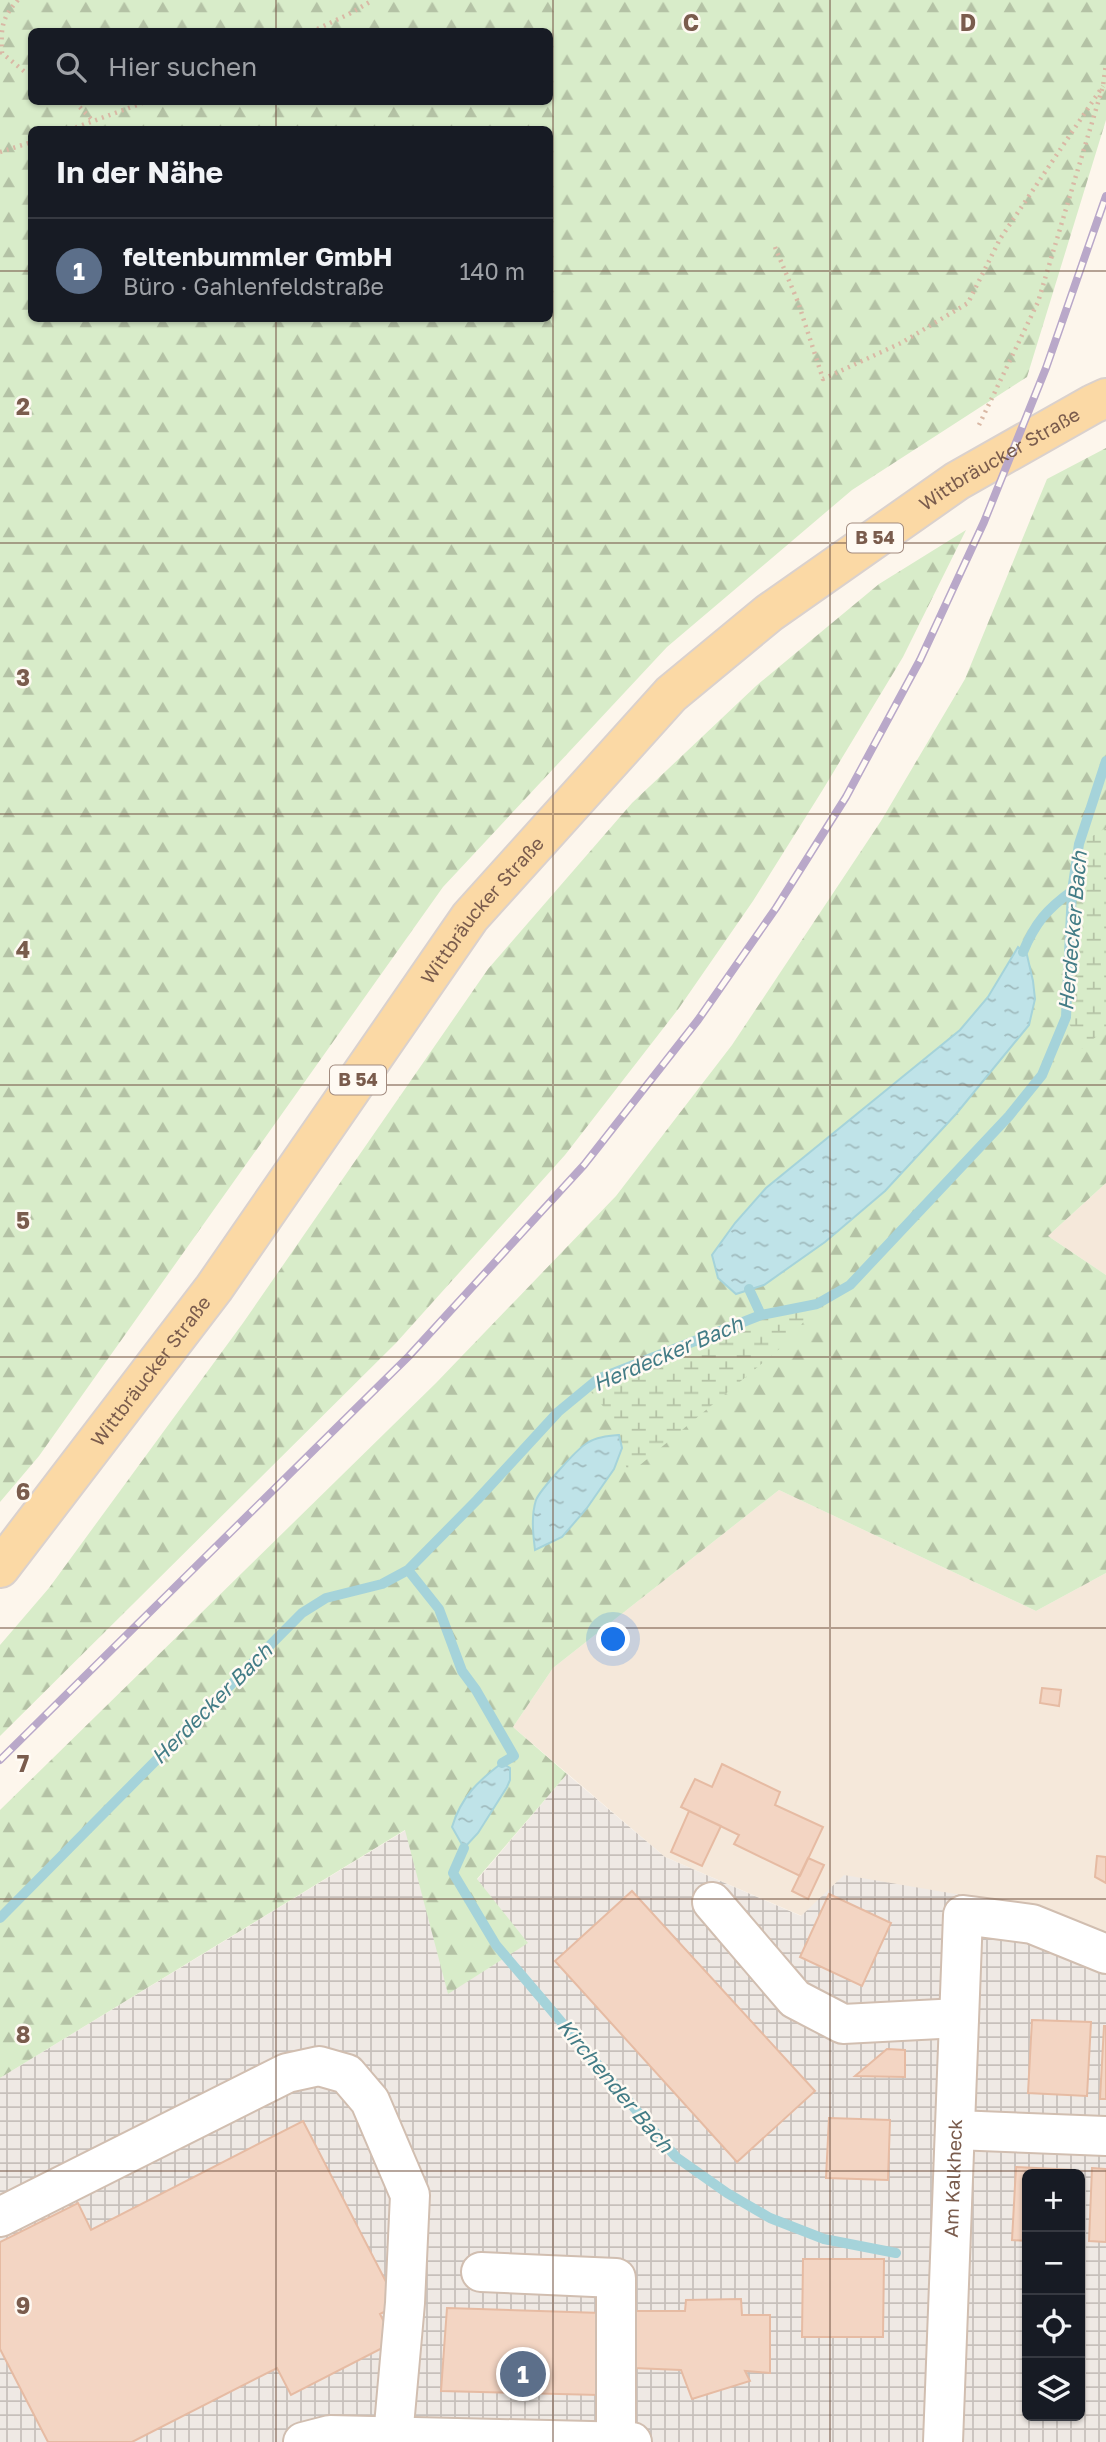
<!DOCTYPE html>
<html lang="de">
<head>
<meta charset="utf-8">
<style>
  :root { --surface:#171b24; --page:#242831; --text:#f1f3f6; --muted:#9ea1a6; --line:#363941; --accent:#8c9099 }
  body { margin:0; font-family:"Golos Text",sans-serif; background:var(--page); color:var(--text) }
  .controls { position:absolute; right:21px; bottom:21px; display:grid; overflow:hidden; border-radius:10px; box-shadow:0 2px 5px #0004 }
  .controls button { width:63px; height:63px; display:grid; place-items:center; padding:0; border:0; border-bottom:2px solid var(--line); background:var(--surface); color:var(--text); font:35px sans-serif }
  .you { position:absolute; left:614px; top:1640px; width:24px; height:24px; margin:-18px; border:5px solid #fff; border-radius:50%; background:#1a73e8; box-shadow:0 0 0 10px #1a73e833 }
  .badge { display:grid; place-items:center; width:46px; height:46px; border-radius:50%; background:var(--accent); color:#fff; font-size:23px; font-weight:700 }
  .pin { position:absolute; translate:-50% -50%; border:4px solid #fff; box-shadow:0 2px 7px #0006 }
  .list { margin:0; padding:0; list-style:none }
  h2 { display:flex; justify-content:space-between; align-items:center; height:91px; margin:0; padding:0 28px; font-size:30px }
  h2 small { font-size:23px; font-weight:400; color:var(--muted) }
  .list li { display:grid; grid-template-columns:46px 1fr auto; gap:21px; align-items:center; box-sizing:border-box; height:105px; padding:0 28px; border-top:2px solid var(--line) }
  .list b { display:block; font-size:26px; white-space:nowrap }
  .list p { margin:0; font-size:23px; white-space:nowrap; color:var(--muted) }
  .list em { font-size:23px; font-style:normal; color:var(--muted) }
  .icon { flex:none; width:38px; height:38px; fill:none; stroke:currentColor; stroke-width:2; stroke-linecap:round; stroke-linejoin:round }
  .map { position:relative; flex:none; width:1106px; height:2442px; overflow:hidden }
  .search { position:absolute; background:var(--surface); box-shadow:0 2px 5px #0004; left:28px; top:28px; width:525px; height:77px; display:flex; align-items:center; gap:18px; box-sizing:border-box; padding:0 24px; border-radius:10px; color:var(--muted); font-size:26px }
  .panel { position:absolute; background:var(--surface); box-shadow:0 2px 5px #0004; left:28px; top:126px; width:525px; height:196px; border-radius:10px }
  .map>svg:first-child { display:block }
</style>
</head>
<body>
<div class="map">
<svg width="1106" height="2442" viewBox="0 0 1106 2442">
  <defs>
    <pattern id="industrial-grid" width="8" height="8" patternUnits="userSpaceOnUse" patternTransform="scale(1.75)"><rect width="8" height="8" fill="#efe9e4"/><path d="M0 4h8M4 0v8" fill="none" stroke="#c7c0bb"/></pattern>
    <pattern id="forest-firs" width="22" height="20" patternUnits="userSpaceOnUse" patternTransform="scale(1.75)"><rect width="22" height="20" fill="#d8ecc9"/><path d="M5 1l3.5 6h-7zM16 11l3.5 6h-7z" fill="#b4c2a5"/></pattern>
    <pattern id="wetland-marsh" width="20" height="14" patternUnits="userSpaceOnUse" patternTransform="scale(1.75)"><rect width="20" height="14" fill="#d8ecc9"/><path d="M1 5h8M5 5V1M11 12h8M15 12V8" fill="none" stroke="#b4c2a5"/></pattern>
    <pattern id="water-ripples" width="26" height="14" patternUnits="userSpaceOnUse" patternTransform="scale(1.75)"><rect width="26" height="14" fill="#bfe3e8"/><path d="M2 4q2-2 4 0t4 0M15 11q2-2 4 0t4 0" fill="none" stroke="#a0bbbe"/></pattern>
  </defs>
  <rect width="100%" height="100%" fill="#fdf6ec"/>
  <path fill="#f5e8da" d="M 1106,1183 L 1106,1275 L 1048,1236 Z
    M 779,1490 L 1036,1611 L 1106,1573 L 1106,1943 L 802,1916 L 665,1857 L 513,1727 L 553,1668 Z"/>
  <path fill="url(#industrial-grid)" fill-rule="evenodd" d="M 567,1774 L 665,1857 L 801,1916 L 844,1875 L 985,1899 L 1106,1943 L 1106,2442 L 0,2442 L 0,2078 L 406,1830 L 477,1880 ZM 1027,2174 L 1080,2174 L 1080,2416 L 1027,2416 Z"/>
  <path fill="url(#forest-firs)" fill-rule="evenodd" d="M 0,0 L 1106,0 L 1106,120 L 1027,377 L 852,490 L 667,647 L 443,887 L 39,1456 L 0,1502 ZM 32,32 L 550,32 L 550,102 L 32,102 ZM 32,130 L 550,130 L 550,318 L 32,318 Z
    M 1106,448 L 1106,1183 L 1048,1236 L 1106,1275 L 1106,1573 L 1036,1611 L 779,1490 L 553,1668 L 513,1727 L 567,1774 L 477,1879 L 528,1943 L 448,1994 L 405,1830 L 0,2078 L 0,1810 L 436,1383 L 616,1196 L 732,1045 L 881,821 L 965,679 L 1047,479 Z
    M 966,530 L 903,657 L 822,791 L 753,901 L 679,1008 L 565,1155 L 396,1343 L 0,1736 L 0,1645 L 49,1588 L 243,1323 L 488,969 L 632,803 L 756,686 L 879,584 Z"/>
  <path fill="url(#wetland-marsh)" d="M 1106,828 L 1106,1028 L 1082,1049 L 1066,1017 L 1072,891 L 1079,844 Z
    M 817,1304 L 789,1341 L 628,1475 L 616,1422 L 587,1387 L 598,1379 L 761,1315 Z"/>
  <path fill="url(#water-ripples)" stroke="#a5d3da" stroke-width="2" d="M 1018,947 L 1027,955 L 1033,981 L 1035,999 L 1029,1025 L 956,1114 L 885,1191 L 825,1242 L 764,1285 L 736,1294 L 718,1278 L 712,1255 L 735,1223 L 766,1188 L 960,1030 L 988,997 Z
    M 619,1435 L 622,1448 L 614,1469 L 587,1508 L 562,1537 L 535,1550 C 533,1534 531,1516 536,1500 C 540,1490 577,1449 587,1443 C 596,1437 608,1436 619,1435 Z
    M 502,1763 L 510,1768 L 510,1780 L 507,1787 L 478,1833 L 464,1848 L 452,1827 C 461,1797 478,1781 502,1763 Z"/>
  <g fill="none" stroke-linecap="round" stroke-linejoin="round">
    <path stroke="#a5d3da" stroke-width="10" d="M 1023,952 C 1035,923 1047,909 1072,891
      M 749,1289 L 761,1315
      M 408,1570 L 439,1609 L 462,1671 L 476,1690 L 514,1756 L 502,1763
      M 464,1848 L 453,1873 L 496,1945 L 676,2157 L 727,2193 L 770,2218 L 824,2239 L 896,2253
      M 0,1918 L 302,1613 L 326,1598 L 382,1584 L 408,1570 L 477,1500 L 558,1412 L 598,1379 L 761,1315 L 817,1304 L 850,1285 L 1009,1116 L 1042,1075 L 1066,1017 L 1072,891 L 1079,844 L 1106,761"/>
  </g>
  <path fill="#f3d5c3" stroke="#e6bba3" stroke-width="2" d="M 1042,1688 L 1061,1690 L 1059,1706 L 1040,1703 Z
    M 722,1764 L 780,1792 L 775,1805 L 823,1827 L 800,1876 L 734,1844 L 739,1835 L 681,1807 L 695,1779 L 712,1787 Z
    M 689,1811 L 721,1826 L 702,1866 L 671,1852 Z
    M 1097,1856 L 1106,1857 L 1106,1883 L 1095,1877 Z
    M 808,1858 L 824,1865 L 808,1899 L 792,1891 Z
    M 632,1891 L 815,2091 L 737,2162 L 555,1961 Z
    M 829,1894 L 891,1923 L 862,1986 L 800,1957 Z
    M 1032,2020 L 1091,2022 L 1087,2096 L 1028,2093 Z
    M 1104,2026 L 1106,2026 L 1106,2099 L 1100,2099 Z
    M 887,2049 L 905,2050 L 905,2077 L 855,2076 Z
    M 829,2118 L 890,2120 L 888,2180 L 826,2178 Z
    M 303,2121 L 398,2305 L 380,2314 L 394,2342 L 291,2395 L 277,2368 L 132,2442 L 48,2442 L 0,2349 L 0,2242 L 78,2203 L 91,2230 Z
    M 1016,2167 L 1075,2170 L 1075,2174 L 1027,2174 L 1027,2241 L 1012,2240 Z
    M 1092,2168 L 1106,2169 L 1106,2242 L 1089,2241 Z
    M 803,2259 L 884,2259 L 883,2337 L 802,2337 Z
    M 741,2299 L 742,2315 L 770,2315 L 770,2373 L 745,2371 L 750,2381 L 692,2399 L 681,2370 L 633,2368 L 635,2311 L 685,2311 L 686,2300 Z
    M 447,2308 L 601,2313 L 599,2395 L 441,2391 Z"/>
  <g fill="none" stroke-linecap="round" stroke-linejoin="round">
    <defs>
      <g id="minor">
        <path d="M 712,1902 L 795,1999 L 843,2024 L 959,2018"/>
        <path d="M 955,2130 L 1106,2136"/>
        <path d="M 0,2217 L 287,2073 L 319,2066 L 347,2074 L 370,2101 L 410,2195 L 405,2303 L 393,2437"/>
        <path d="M 481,2272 L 616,2278 L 616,2441"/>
        <path d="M 303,2442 L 330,2435 L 632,2442"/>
        <path id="s1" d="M 943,2442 L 963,1915 L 1032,1924 L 1106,1954"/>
      </g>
      <g id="major">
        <path id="s2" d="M 0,1568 L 214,1288 L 470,917 L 671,694 L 769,613 L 957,481 L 1093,404 L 1106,398"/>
      </g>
    </defs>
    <use href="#minor" stroke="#d1beb0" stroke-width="42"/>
    <use href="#major" stroke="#dad1cd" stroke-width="42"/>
    <path stroke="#d9b8a5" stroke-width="4.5" stroke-dasharray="2 5" stroke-linecap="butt" d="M 18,0 C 1,19 1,28 2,53 L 25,72 L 32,72
      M 311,32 L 349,14 L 373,0
      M 75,102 L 93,121
      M 69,130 L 145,102
      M 0,152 L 32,142
      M 775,247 L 798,302 L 823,379 L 901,343 L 968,303 L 1000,239 L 1103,86
      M 979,425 L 1038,302 L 1103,86 L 1106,64"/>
    <use href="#minor" stroke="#fff" stroke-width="38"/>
    <use href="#major" stroke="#fbd9a5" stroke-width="38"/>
    <defs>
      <path id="rail" d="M 0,1760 L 409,1356 L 584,1165 L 698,1020 L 776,908 L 846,797 L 920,660 L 984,522 L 1046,368 L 1106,196"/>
    </defs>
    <use href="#rail" stroke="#b9a8c9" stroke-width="8"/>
    <use href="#rail" stroke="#fffaf3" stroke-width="5" stroke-dasharray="16" stroke-linecap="butt"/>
  </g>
  <path fill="none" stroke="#7a5c4d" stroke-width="2" stroke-opacity="0.55" d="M 276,0 L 276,32M 553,0 L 553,2442M 830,0 L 830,2442M 276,102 L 276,130M 0,271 L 32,271M 550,271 L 1106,271M 276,318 L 276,2442M 0,543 L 1106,543M 0,814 L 1106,814M 0,1085 L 1106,1085M 0,1357 L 1106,1357M 0,1628 L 1106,1628M 0,1899 L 1106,1899M 0,2171 L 1106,2171"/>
  <g text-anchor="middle" stroke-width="5" stroke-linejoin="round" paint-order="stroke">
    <g fill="#fffaf3" stroke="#a28b7f" stroke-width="2">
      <rect x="847" y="523.5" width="56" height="29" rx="5"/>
      <rect x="330" y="1065.5" width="56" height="29" rx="5"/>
    </g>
    <g font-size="18" font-weight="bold" fill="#7a5c4d">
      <text x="875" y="544">B 54</text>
      <text x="358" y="1086">B 54</text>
    </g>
    <g font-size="19" fill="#7a5c4d" stroke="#fffaf3">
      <text dy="7" stroke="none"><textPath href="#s2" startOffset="1508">Wittbräucker Straße</textPath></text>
      <text dy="7" stroke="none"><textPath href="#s2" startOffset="816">Wittbräucker Straße</textPath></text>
      <text dy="7" stroke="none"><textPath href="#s2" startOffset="248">Wittbräucker Straße</textPath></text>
      <text dy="7" stroke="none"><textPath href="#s1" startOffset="264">Am Kalkheck</textPath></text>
    </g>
    <g font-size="21" font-style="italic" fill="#437c86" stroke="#fffaf3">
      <text transform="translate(1073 931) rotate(-85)" y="7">Herdecker Bach</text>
      <text transform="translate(668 1354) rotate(-23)" y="7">Herdecker Bach</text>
      <text transform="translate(212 1704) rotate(-45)" y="7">Herdecker Bach</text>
      <text transform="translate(615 2086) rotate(50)" y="7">Kirchender Bach</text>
    </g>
  </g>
  <g font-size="23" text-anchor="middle" font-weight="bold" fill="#7a5c4d" stroke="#fffaf3" stroke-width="5" stroke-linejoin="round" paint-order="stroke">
    <text x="691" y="31">C</text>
    <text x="968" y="31">D</text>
    <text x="23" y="415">2</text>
    <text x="23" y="686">3</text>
    <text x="23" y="958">4</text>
    <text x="23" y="1229">5</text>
    <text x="23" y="1500">6</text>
    <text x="23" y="1772">7</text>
    <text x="23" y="2043">8</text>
    <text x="23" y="2314">9</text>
  </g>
</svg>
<div class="controls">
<button>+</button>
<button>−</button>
<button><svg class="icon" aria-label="locate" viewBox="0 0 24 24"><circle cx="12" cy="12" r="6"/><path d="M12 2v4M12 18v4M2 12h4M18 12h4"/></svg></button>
<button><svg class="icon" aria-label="layers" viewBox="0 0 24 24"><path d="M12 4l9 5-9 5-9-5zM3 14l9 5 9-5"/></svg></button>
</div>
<div class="you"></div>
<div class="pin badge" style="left:523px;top:2374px;background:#5c6f8a">1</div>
<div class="search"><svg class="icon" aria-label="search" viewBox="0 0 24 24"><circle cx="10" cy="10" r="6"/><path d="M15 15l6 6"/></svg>Hier suchen</div>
<section class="panel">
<h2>In der Nähe<small></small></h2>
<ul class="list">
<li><span class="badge" style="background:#5c6f8a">1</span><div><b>feltenbummler GmbH</b><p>Büro · Gahlenfeldstraße</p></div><em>140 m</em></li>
</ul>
</section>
</div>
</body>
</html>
